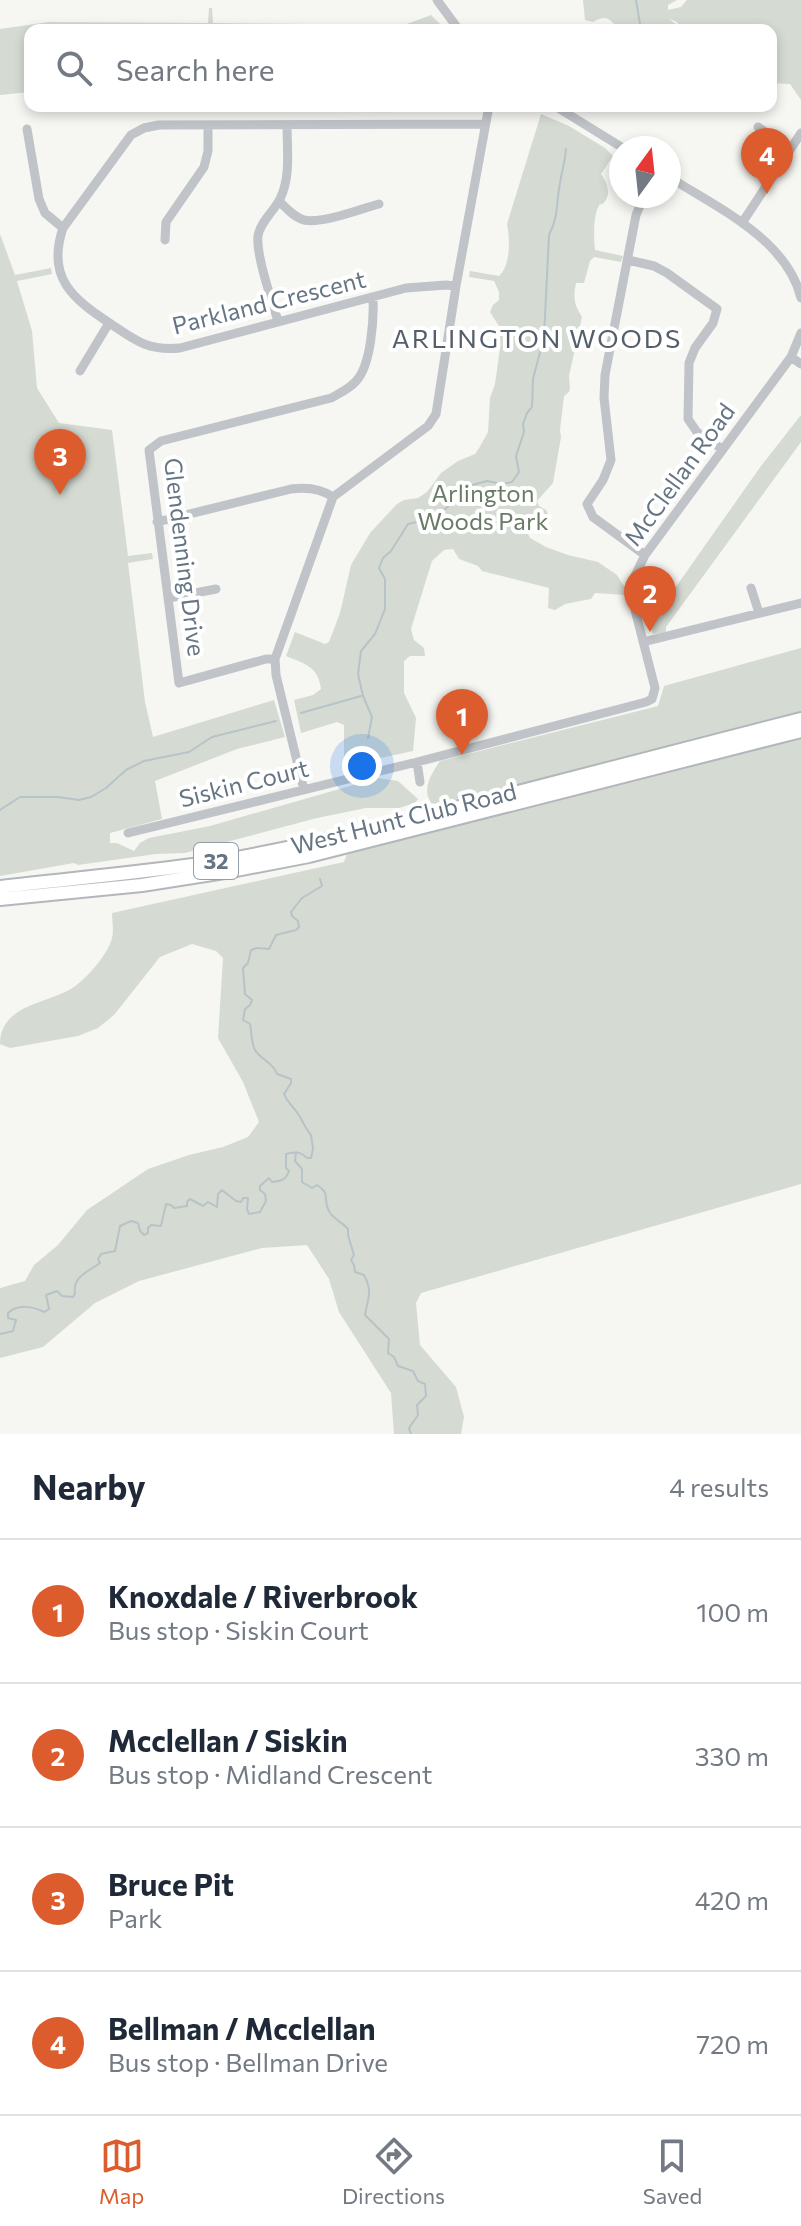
<!DOCTYPE html>
<html lang="en">
<head>
<meta charset="utf-8">
<style>
  :root { --surface:#fff; --page:#f6f6f7; --text:#1f2937; --muted:#747a83; --line:#e0e1e3; --accent:#dd5c2d }
  body { margin:0; font-family:Commissioner,sans-serif; background:var(--page); color:var(--text) }
  .compass { position:absolute; left:609px; top:136px; width:72px; height:72px; border-radius:50%; background:var(--surface); box-shadow:0 4px 12px #0003; rotate:15deg }
  .you { position:absolute; left:362px; top:766px; width:28px; height:28px; margin:-20px; border:6px solid #fff; border-radius:50%; background:#1a73e8; box-shadow:0 0 0 12px #1a73e833 }
  .badge { display:grid; place-items:center; width:52px; height:52px; border-radius:50%; background:var(--accent); color:#fff; font-size:26px; font-weight:700 }
  .pin { position:absolute; translate:-50% -66px; filter:drop-shadow(0 2px 4px #0008) }
  .pin::after { content:''; position:absolute; top:42px; width:28px; height:24px; background:inherit; clip-path:polygon(0 0,100% 0,50% 100%) }
  .list { margin:0; padding:0; list-style:none }
  h2 { display:flex; justify-content:space-between; align-items:center; height:104px; margin:0; padding:0 32px; font-size:34px }
  h2 small { font-size:26px; font-weight:400; color:var(--muted) }
  .list li { display:grid; grid-template-columns:52px 1fr auto; gap:24px; align-items:center; box-sizing:border-box; height:144px; padding:0 32px; border-top:2px solid var(--line) }
  .list b { display:block; font-size:30px; white-space:nowrap }
  .list p { margin:0; font-size:26px; white-space:nowrap; color:var(--muted) }
  .list em { font-size:26px; font-style:normal; color:var(--muted) }
  .icon { flex:none; width:44px; height:44px; fill:none; stroke:currentColor; stroke-width:2; stroke-linecap:round; stroke-linejoin:round }
  .map { position:relative; flex:none; width:801px; height:1434px; overflow:hidden }
  .search { position:absolute; background:var(--surface); box-shadow:0 4px 12px #0003; left:24px; right:24px; top:24px; height:88px; display:flex; align-items:center; gap:20px; box-sizing:border-box; padding:0 28px; border-radius:16px; color:var(--muted); font-size:30px }
  .sheet { height:680px; background:var(--surface) }
  nav { display:flex; justify-content:space-around; align-items:center; box-sizing:border-box; height:112px; border-top:2px solid var(--line); background:var(--surface); font-size:22px; color:var(--muted) }
  nav a { display:grid; justify-items:center; gap:4px }
  nav .on { color:var(--accent) }
  .map>svg:first-child { display:block }
</style>
</head>
<body>
<div class="map">
<svg width="801" height="1434" viewBox="0 0 801 1434">
  <rect width="100%" height="100%" fill="#f6f6f3"/>
  <path fill="#d5dbd3" d="M 583,0 L 677,0 L 668,5 L 668,10 L 681,7 L 687,0 L 801,0 L 801,100 L 790,84 L 771,83 L 771,30 L 681,30 L 677,22 L 668,18 L 677,25 L 678,30 L 614,30 L 614,24 C 607,16 602,17 593,22 L 585,20 Z
    M 209,8 L 212,8 L 213,23 L 404,25 L 431,15 L 446,30 L 30,30 L 30,92 L 0,95 L 0,29 L 49,22 L 208,23 Z
    M 541,114 L 569,126 L 605,148 L 613,156 L 601,174 C 606,181 611,192 606,200 C 599,210 602,198 597,210 C 593,222 594,238 595,250 L 623,256 L 621,262 L 594,257 L 590,261 L 584,283 L 576,283 C 573,298 574,304 582,317 L 569,376 L 570,388 L 569,392 L 564,396 L 560,430 L 561,437 L 553,483 L 537,501 L 539,506 L 546,510 L 548,514 L 536,521 L 530,520 L 525,527 L 530,538 L 546,547 L 568,555 L 598,562 L 617,575 L 626,589 L 625,595 L 595,593 L 591,599 L 565,604 L 555,610 L 548,608 L 549,588 L 482,571 L 478,566 L 459,559 L 453,549 L 444,550 L 432,561 L 411,629 L 414,640 L 424,648 L 425,656 L 410,656 L 404,661 L 404,693 L 416,718 L 413,751 L 344,766 L 344,725 L 337,722 L 301,733 L 294,700 L 313,695 L 321,689 C 318,666 305,664 286,656 L 295,632 L 325,644 L 329,642 L 340,613 L 351,565 L 370,533 L 397,504 L 404,500 L 418,498 L 427,492 L 441,473 L 458,461 L 475,454 L 478,450 L 488,432 L 490,398 L 495,384 L 500,348 L 498,338 L 499,326 L 490,312 L 493,305 L 499,300 L 499,292 L 494,281 L 469,277 L 470,271 L 499,276 C 511,265 510,238 507,224 Z
    M 0,234 L 15,275 L 51,268 L 52,274 L 17,281 L 32,331 L 37,388 L 59,423 L 112,430 L 128,556 L 152,553 L 153,559 L 128,563 L 145,702 L 153,737 L 274,700 L 285,737 L 237,749 L 155,781 L 162,819 L 110,833 L 110,843 L 117,843 L 134,851 L 140,843 L 149,838 L 210,826 L 378,778 L 398,781 L 418,799 L 415,803 L 399,808 L 366,808 L 317,818 L 185,853 L 156,854 L 78,865 L 74,863 L 0,876 Z
    M 801,415 L 801,442 L 666,627 L 666,633 L 653,634 L 649,625 L 761,466 Z
    M 801,648 L 801,712 L 440,806 L 434,806 C 420,792 430,776 440,761 L 658,706 L 664,686 Z
    M 801,737 L 801,1184 L 421,1293 L 416,1303 L 420,1345 L 456,1387 L 464,1417 L 461,1434 L 394,1434 L 391,1393 L 339,1312 L 329,1279 L 307,1245 L 262,1248 L 139,1281 L 95,1303 L 43,1347 L 0,1358 L 0,1288 L 25,1281 L 34,1265 L 58,1245 L 87,1210 L 148,1169 L 189,1155 L 223,1147 L 248,1137 L 259,1122 L 243,1082 L 218,1038 L 223,958 L 216,951 L 192,944 L 160,957 L 114,1015 L 98,1028 L 78,1036 L 10,1048 L 0,1044 C 0,1007 42,1004 69,990 C 83,983 108,955 112,938 C 114,931 112,921 112,913 L 344,862 L 347,854 Z"/>
  <g fill="none" stroke-linecap="round" stroke-linejoin="round">
    <path stroke="#b8c3c8" stroke-width="2" d="M 636,0 L 641,30
      M 301,713 L 361,696
      M 368,738 L 372,717 L 363,696 L 358,674 L 361,651 L 375,634 L 385,609 L 385,579 L 379,568 L 383,558 L 391,551 L 408,524 L 435,518 L 472,485 L 487,481 L 502,484 L 512,482 L 519,472 L 516,456 L 524,432 L 523,424 L 527,413 L 532,407 L 533,379 L 544,337 L 549,235 C 559,215 556,203 560,183 C 562,171 565,161 566,149
      M 0,810 L 20,797 L 58,797 L 79,800 L 91,797 L 106,788 L 126,770 L 144,761 L 189,752 L 212,737 L 276,721
      M 296,1152 L 295,1161 L 302,1169 L 302,1182 L 312,1188 L 317,1185 C 331,1194 323,1198 328,1209 C 331,1218 342,1222 348,1229 L 348,1235 L 354,1255 L 351,1260 L 354,1265 L 355,1272 L 364,1275 C 373,1292 368,1297 365,1315 L 389,1339 L 388,1353 L 394,1357 L 398,1366 L 413,1371 L 418,1381 L 425,1384 L 426,1396 L 417,1405 L 418,1415 L 409,1428 L 411,1434
      M 0,1334 L 13,1331 L 16,1320 L 8,1318 L 8,1313 C 18,1304 33,1306 44,1312 L 49,1309 L 46,1295 L 57,1291 L 62,1296 L 73,1297 L 75,1293 C 72,1277 89,1271 100,1263 L 98,1259 L 101,1254 L 115,1251 L 120,1226 L 131,1221 L 138,1223 L 140,1231 L 144,1235 L 148,1233 L 148,1228 L 151,1225 L 161,1226 L 166,1204 L 171,1205 L 174,1208 L 187,1206 L 187,1202 L 190,1199 L 203,1206 L 208,1202 L 217,1207 L 218,1194 L 222,1190 L 236,1201 L 241,1202 L 243,1198 L 248,1198 L 247,1209 L 249,1214 L 260,1212 L 266,1201 L 265,1194 L 260,1190 L 260,1186 L 269,1178 L 272,1182 C 281,1181 286,1180 289,1171 L 286,1168 L 286,1154 C 295,1152 300,1151 307,1158 L 311,1158 L 313,1149 L 311,1135 C 305,1128 302,1119 296,1111 C 291,1104 287,1102 284,1094 L 291,1083 L 291,1079 L 277,1074 C 273,1062 261,1060 255,1050 C 251,1043 252,1033 250,1024 L 243,1020 L 245,1009 L 250,1005 L 252,1000 L 245,994 L 243,968 L 248,963 L 251,950 L 257,948 L 269,949 L 276,935 L 296,930 L 299,927 L 298,921 L 292,916 L 291,912 L 302,898 L 322,886 L 320,879"/>
    <defs>
      <path id="major" d="M 0,887 C 69,879 138,873 207,863 C 259,855 311,843 363,832 L 801,719
        M 0,899 L 142,885 L 231,871 L 309,856 L 801,731"/>
    </defs>
    <use href="#major" stroke="#b3b7bb" stroke-width="16"/>
    <path stroke="#c0c3c7" stroke-width="9" d="M 437,0 L 459,30
      M 555,106 L 623,148
      M 758,127 L 790,149
      M 27,129 L 39,199 L 45,213 L 63,228
      M 669,177 C 716,207 787,239 801,298
      M 644,196 L 636,215 L 605,375 L 604,398 L 611,460 L 603,480 L 587,504 L 593,517 L 645,555
      M 279,201 C 286,208 294,217 304,220 C 323,224 360,209 379,204
      M 742,223 L 801,133
      M 165,240 L 166,222 L 204,167 L 208,151 L 208,126
      M 628,260 L 654,266 L 667,273 L 717,309 L 713,323 L 695,348 L 689,363 L 688,419 L 697,432 L 722,449
      M 456,286 L 446,285 L 406,288 L 180,348 C 148,351 136,341 111,324 C 73,299 46,278 63,228 L 131,135 L 144,128 L 159,125 L 485,124
      M 278,321 C 272,301 256,256 258,236 C 260,222 274,211 280,199 C 291,177 287,149 287,125
      M 791,357 L 801,364
      M 80,371 L 109,323
      M 157,522 L 291,489 C 306,487 320,488 333,497
      M 751,588 L 759,613
      M 169,598 L 216,589
      M 643,642 L 801,603
      M 275,659 L 266,659 L 179,683 L 149,450 L 161,441 L 331,398 C 340,393 351,388 357,380 C 371,364 374,319 373,298
      M 417,762 L 420,782
      M 304,790 L 276,675 L 275,659 L 333,497 L 428,426 L 436,414 L 456,286 L 489,106
      M 128,833 L 417,762 L 646,702 L 652,699 L 655,688 L 634,606 L 635,576 L 645,555 L 791,357 L 801,333"/>
    <use href="#major" stroke="#fff" stroke-width="12"/>
  </g>
  <g text-anchor="middle" stroke-width="8" stroke-linejoin="round" paint-order="stroke">
    <rect fill="#fff" stroke="#949ea8" stroke-width="2" x="194" y="843" width="44" height="36" rx="6"/>
    <g font-size="22" font-weight="bold" fill="#667583">
      <text x="216" y="869">32</text>
    </g>
    <g font-size="24" fill="#667583" stroke="#fff">
      <text transform="translate(269 303) rotate(-14)" y="8">Parkland Crescent</text>
      <text transform="translate(680 475) rotate(-54)" y="8">McClellan Road</text>
      <text transform="translate(184 557) rotate(83)" y="8">Glendenning Drive</text>
      <text transform="translate(244 784) rotate(-14)" y="8">Siskin Court</text>
      <text transform="translate(404 819) rotate(-14)" y="8">West Hunt Club Road</text>
    </g>
    <g font-size="24" fill="#697b65" stroke="#fff">
      <text x="483" y="502">Arlington<tspan x="483" dy="28">Woods Park</tspan></text>
    </g>
    <g font-size="26" letter-spacing="2" fill="#545f69" stroke="#fff">
      <text x="537" y="348">ARLINGTON WOODS</text>
    </g>
  </g>
</svg>
<svg class="compass" viewBox="-18 -18 36 36"><path d="M0-13l5 13h-10z" fill="#e53935"/><path d="M0 13l5-13h-10z" fill="#747a83"/></svg>
<div class="you"></div>
<div class="pin badge" style="left:462px;top:755px">1</div>
<div class="pin badge" style="left:650px;top:632px">2</div>
<div class="pin badge" style="left:60px;top:495px">3</div>
<div class="pin badge" style="left:767px;top:194px">4</div>
<div class="search"><svg class="icon" aria-label="search" viewBox="0 0 24 24"><circle cx="10" cy="10" r="6"/><path d="M15 15l6 6"/></svg>Search here</div>
</div>
<section class="sheet">
<h2>Nearby<small>4 results</small></h2>
<ul class="list">
<li><span class="badge">1</span><div><b>Knoxdale / Riverbrook</b><p>Bus stop · Siskin Court</p></div><em>100 m</em></li>
<li><span class="badge">2</span><div><b>Mcclellan / Siskin</b><p>Bus stop · Midland Crescent</p></div><em>330 m</em></li>
<li><span class="badge">3</span><div><b>Bruce Pit</b><p>Park</p></div><em>420 m</em></li>
<li><span class="badge">4</span><div><b>Bellman / Mcclellan</b><p>Bus stop · Bellman Drive</p></div><em>720 m</em></li>
</ul>
</section>
<nav>
<a class="on"><svg class="icon" aria-label="map" viewBox="0 0 24 24"><path d="M3 6l6-2 6 2 6-2v14l-6 2-6-2-6 2zM9 4v14M15 6v14"/></svg>Map</a>
<a><svg class="icon" aria-label="directions" viewBox="0 0 24 24"><path d="M12 3l9 9-9 9-9-9zM9 14v-3h6M13 9l2 2-2 2"/></svg>Directions</a>
<a><svg class="icon" aria-label="saved" viewBox="0 0 24 24"><path d="M7 4h10v16l-5-4-5 4z"/></svg>Saved</a>
</nav>
</body>
</html>
